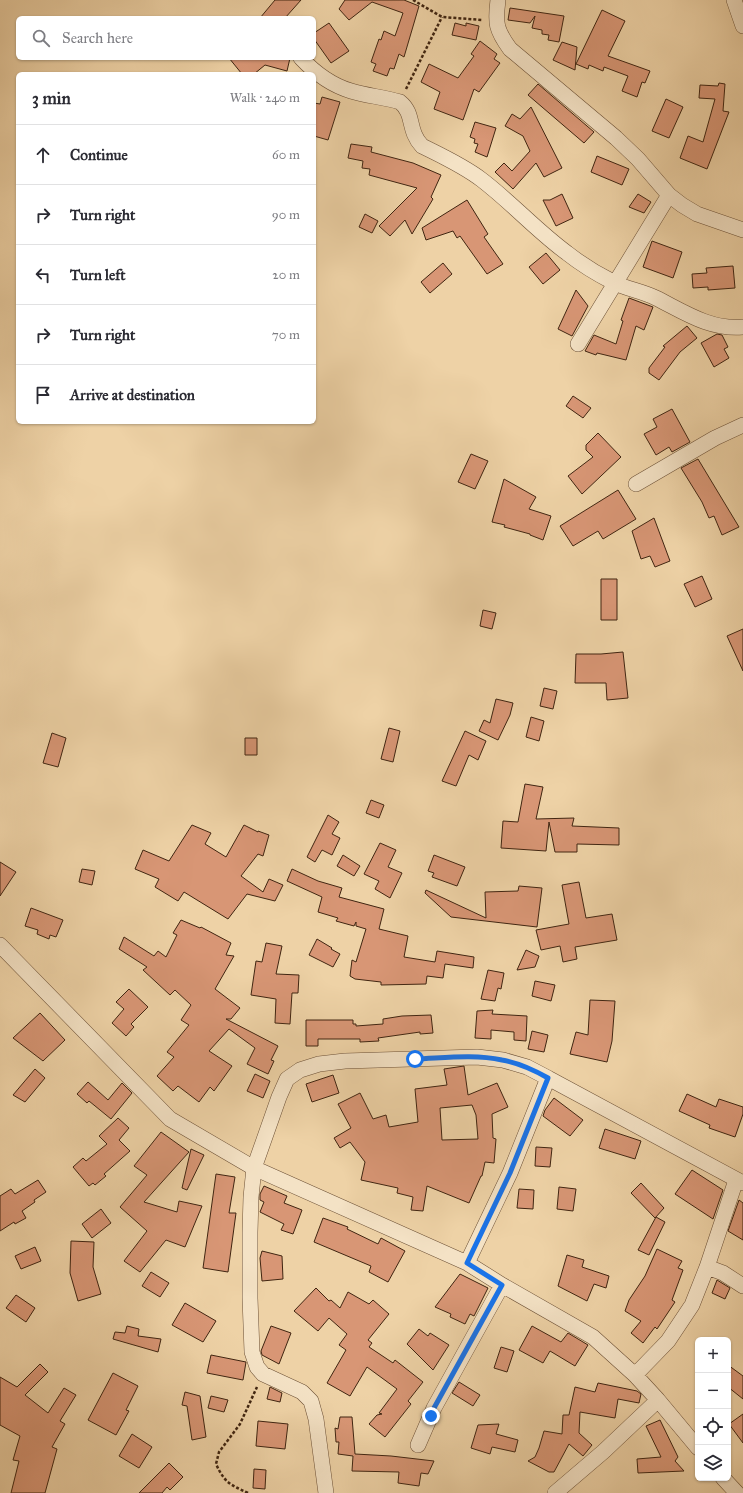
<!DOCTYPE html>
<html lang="en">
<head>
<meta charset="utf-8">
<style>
  :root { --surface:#fff; --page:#f2f2f3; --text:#2b2b33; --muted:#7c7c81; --line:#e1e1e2 }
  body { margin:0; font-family:"IM FELL Great Primer",serif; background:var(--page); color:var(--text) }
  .controls { position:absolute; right:12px; bottom:12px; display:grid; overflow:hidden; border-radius:6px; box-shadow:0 1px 3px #0004 }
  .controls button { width:36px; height:36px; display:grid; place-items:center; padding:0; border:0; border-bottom:1px solid var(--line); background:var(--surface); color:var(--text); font:20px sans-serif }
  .stop { position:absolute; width:12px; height:12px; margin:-9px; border:3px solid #1a73e8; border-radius:50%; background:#fff }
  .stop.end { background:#1a73e8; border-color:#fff; box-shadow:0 1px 4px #0008 }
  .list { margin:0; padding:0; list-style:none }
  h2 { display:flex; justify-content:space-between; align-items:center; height:52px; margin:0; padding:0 16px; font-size:17px }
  h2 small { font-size:13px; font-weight:400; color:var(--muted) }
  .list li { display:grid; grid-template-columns:26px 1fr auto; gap:12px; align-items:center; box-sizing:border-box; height:60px; padding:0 16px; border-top:1px solid var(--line) }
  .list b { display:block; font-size:15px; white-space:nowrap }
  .list em { font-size:13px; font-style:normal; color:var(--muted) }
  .icon { flex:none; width:22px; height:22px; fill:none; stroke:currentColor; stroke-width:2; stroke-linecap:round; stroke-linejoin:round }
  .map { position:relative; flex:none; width:743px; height:1493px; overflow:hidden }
  .search { position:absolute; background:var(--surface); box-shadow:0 1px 3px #0004; left:16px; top:16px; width:300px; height:44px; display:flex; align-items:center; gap:10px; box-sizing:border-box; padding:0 14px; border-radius:6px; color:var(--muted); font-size:15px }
  .panel { position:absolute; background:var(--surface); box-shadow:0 1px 3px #0004; left:16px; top:72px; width:300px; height:352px; border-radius:6px }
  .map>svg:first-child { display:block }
</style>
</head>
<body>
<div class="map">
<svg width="743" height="1493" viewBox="0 0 743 1493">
  <rect width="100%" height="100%" fill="#eed2a6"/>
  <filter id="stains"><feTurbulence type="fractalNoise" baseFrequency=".005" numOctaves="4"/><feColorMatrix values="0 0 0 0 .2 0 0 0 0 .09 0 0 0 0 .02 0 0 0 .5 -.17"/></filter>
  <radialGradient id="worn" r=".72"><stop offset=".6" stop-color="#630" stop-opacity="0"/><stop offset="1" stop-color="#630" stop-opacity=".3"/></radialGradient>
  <path fill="#d89675" stroke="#402511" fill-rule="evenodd" d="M 275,0 L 301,0 L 285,18 L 260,18 Z
    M 345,0 L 404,0 L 419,6 L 404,57 L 399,54 L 394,69 L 390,68 L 387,76 L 373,71 L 376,64 L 371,62 L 379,39 L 381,40 L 384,31 L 395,36 L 403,13 L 372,2 L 349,20 L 339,9 Z
    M 510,8 L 564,16 L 559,42 L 548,40 L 549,35 L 542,34 L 542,30 L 532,28 L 535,16 L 530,23 L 508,20 Z
    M 602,10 L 625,21 L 608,56 L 650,71 L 645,83 L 642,82 L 637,97 L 622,91 L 628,76 L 604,67 L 603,71 L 589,65 L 588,69 L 576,64 Z
    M 329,23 L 349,51 L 331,63 L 314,39 L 314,33 Z
    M 455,23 L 466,26 L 466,23 L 479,26 L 476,40 L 452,35 Z
    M 480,41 L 497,54 L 494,59 L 500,63 L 479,92 L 474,89 L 463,120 L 434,109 L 440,92 L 421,82 L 429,64 L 458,78 L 474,56 L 471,54 Z
    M 562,42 L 577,47 L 575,70 L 553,60 Z
    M 229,58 L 290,58 L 287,71 L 265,65 L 254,74 L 242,74 Z
    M 719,83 L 725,84 L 723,111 L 729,112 L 707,169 L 680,158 L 688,136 L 703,142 L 715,99 L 699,98 L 700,85 L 718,86 Z
    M 538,84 L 594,132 L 584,143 L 528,95 Z
    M 322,97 L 340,102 L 328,140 L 314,136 L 314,103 L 320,104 Z
    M 666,99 L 683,107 L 669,138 L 652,131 Z
    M 531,107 L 562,168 L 544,177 L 536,163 L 513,189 L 495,172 L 504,163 L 512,171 L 530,151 L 523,136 L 505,126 L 512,114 L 520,119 Z
    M 475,122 L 496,128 L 487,157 L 475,152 L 478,144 L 474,143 L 475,139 L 470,137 Z
    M 351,144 L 372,147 L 371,152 L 413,163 L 441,175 L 431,197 L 433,199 L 412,234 L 405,220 L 390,236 L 379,226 L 417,188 L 369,175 L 370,169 L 362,168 L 363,161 L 348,158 Z
    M 597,156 L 629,169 L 622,185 L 591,172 Z
    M 562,194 L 573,218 L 556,226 L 543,200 L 550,200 Z
    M 638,194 L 651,202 L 644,213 L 629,207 Z
    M 467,200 L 488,234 L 484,237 L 503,264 L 487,274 L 460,236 L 457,238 L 453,231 L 426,240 L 422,228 Z
    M 365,214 L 378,221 L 372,233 L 359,227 Z
    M 652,241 L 682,252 L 673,278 L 643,267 Z
    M 546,253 L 560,270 L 543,284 L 529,267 Z
    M 443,263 L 452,274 L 430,293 L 421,282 Z
    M 733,266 L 735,288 L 708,290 L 708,287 L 693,288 L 692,274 L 707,273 L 706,268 Z
    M 576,290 L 588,306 L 572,336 L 558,329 Z
    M 629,298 L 653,307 L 644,330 L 636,326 L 626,360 L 597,353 L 596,355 L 585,351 L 594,335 L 616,344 L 623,321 L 621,320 Z
    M 687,326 L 697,338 L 680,352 L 659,380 L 649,373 L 649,368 L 665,347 L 663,346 Z
    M 717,334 L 722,335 L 728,347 L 724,349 L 729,358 L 714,367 L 701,343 Z
    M 573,396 L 591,408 L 583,418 L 566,406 Z
    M 672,409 L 690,442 L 672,452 L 669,447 L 656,455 L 644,434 L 657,427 L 653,419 Z
    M 598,433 L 621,457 L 582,494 L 568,476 L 593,457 L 586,450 L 586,445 Z
    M 471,454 L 488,461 L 475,489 L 458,482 Z
    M 698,459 L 739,527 L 722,535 L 714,516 L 709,518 L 702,502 L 681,468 Z
    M 504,479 L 536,497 L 529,509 L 551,516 L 543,540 L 530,535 L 530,534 L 504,527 L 505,525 L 492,522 Z
    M 618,490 L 636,519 L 603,539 L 598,531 L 573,546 L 560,526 Z
    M 654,518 L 670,561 L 655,567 L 650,556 L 641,559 L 632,531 Z
    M 702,576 L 712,599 L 695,607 L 684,584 Z
    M 601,579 L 617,579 L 617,620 L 601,620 Z
    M 483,610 L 496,613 L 492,629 L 480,626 Z
    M 743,629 L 743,671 L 727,636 Z
    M 623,652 L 628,698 L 607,700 L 606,683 L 575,683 L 576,654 L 601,654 Z
    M 544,688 L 557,691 L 553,709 L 540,706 Z
    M 496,699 L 513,703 L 510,715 L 498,740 L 479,731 L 484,720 L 490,723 Z
    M 531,717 L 544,721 L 539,741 L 526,737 Z
    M 389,728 L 400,731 L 393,762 L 381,759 Z
    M 465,731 L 486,741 L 478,760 L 469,755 L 456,786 L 442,781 Z
    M 52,733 L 66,738 L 58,767 L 43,763 Z
    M 245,738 L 257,738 L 257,755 L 245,755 Z
    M 525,784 L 543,787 L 536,819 L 574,818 L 572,826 L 619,828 L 619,845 L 577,844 L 577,852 L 555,852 L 549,822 L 546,851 L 501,848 L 503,821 L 518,822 Z
    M 371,800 L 384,805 L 379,818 L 366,813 Z
    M 328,815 L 339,822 L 332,834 L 340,838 L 332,855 L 322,850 L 315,862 L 307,857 Z
    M 192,825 L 211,833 L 205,844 L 226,857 L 244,825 L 258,832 L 258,831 L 269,835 L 263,856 L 258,854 L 241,876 L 263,892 L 269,879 L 283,885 L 275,901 L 247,894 L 228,919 L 184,892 L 178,901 L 155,887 L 159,879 L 135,869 L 143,850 L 169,861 Z
    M 380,843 L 396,850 L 388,867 L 402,873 L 390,898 L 375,889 L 379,881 L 364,874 Z
    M 343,855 L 360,866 L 354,876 L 337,866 Z
    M 434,855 L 465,867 L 457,886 L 432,877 L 434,873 L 428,871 Z
    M 0,862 L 16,872 L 0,896 Z
    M 82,869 L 95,871 L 92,885 L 79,882 Z
    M 292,869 L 318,881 L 342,888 L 339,897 L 384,909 L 379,929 L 408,936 L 404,957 L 435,962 L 437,951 L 474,957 L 473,968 L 445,964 L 443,978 L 427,976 L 426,984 L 381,985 L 381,982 L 355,979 L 350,976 L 352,960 L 356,962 L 366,929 L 356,926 L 356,922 L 354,926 L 336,921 L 338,918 L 318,912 L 322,897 L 287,881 Z
    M 579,882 L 586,918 L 612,914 L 617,940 L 575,947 L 577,959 L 563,962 L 560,946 L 541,950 L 536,930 L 569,924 L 562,885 Z
    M 519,886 L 542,888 L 537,927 L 451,917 L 425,893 L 426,890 L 486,918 L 485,892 L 518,891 Z
    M 31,908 L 63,920 L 56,937 L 50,935 L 49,939 L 37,934 L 38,930 L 25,926 Z
    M 181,920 L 200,928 L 201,927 L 231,943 L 226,955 L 234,956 L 215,989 L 240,1008 L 231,1019 L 226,1019 L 278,1046 L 271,1060 L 274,1061 L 268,1074 L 247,1064 L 255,1048 L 229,1029 L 209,1051 L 232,1066 L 214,1091 L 210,1087 L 199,1102 L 178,1086 L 173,1091 L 157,1076 L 174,1057 L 167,1052 L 189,1025 L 181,1020 L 191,1005 L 175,990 L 170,995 L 143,970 L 147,967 L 119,949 L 124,937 L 154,956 L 158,951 L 166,957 L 177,935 L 173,933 Z
    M 317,939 L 332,948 L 331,949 L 340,954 L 333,967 L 309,955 Z
    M 266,943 L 282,946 L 276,974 L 299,975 L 298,993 L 292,993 L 290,1024 L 275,1023 L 276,999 L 251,995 L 256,961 L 262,962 Z
    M 526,950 L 539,956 L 535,967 L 517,970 Z
    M 488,970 L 504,973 L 501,989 L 498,988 L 495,1001 L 481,999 Z
    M 535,981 L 555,985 L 551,1001 L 532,996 Z
    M 129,989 L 148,1007 L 131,1024 L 134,1027 L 126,1036 L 112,1023 L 124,1009 L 116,1002 Z
    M 590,1000 L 615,1001 L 612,1041 L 607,1062 L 570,1054 L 576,1032 L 588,1035 Z
    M 493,1010 L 492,1014 L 527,1016 L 526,1041 L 514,1040 L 514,1032 L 491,1030 L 491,1039 L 475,1038 L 477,1011 Z
    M 40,1013 L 65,1040 L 43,1061 L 13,1038 Z
    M 431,1015 L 433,1033 L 420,1034 L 420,1032 L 378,1038 L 379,1041 L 360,1042 L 360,1039 L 318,1039 L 318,1046 L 306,1046 L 306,1020 L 353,1020 L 353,1024 L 356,1024 L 356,1026 L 383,1024 L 383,1019 L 402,1016 Z
    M 532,1031 L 548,1035 L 544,1052 L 528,1049 Z
    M 464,1066 L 468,1095 L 497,1083 L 508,1107 L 492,1114 L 493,1138 L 496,1139 L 494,1163 L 485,1162 L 482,1176 L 481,1176 L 469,1203 L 427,1186 L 423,1211 L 411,1210 L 413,1197 L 397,1193 L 398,1188 L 361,1180 L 365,1162 L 350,1142 L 340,1148 L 334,1138 L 351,1128 L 338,1104 L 360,1093 L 373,1119 L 386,1115 L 389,1127 L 418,1122 L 415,1089 L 447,1085 L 444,1069 ZM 472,1105 L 476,1115 L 478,1139 L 442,1140 L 440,1108 Z
    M 35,1069 L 45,1078 L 25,1102 L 13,1095 Z
    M 255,1074 L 270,1081 L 263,1098 L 247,1091 Z
    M 333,1075 L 339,1093 L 312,1102 L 306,1084 Z
    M 88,1082 L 108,1100 L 122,1083 L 132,1093 L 111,1119 L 89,1101 L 87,1103 L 77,1094 Z
    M 687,1094 L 716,1107 L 719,1099 L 743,1107 L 743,1114 L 735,1137 L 709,1128 L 710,1125 L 679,1111 Z
    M 554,1098 L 583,1120 L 570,1136 L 543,1116 L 545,1110 Z
    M 118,1118 L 129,1128 L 119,1140 L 130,1151 L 104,1174 L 106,1176 L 95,1185 L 93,1183 L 89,1186 L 73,1167 L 83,1158 L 86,1161 L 107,1144 L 99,1136 Z
    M 605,1129 L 641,1141 L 635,1159 L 599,1148 Z
    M 161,1132 L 189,1152 L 144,1202 L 177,1212 L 179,1201 L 202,1206 L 185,1247 L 166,1240 L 140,1272 L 124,1261 L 147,1231 L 120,1207 L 147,1175 L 134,1166 Z
    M 536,1147 L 552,1148 L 550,1167 L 535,1166 Z
    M 191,1149 L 204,1155 L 187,1190 L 182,1188 Z
    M 692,1170 L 723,1190 L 713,1219 L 675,1194 Z
    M 216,1174 L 235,1177 L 229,1213 L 236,1213 L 228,1272 L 203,1268 Z
    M 38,1180 L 46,1192 L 34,1200 L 35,1202 L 22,1211 L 26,1218 L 15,1224 L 14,1222 L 0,1231 L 0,1196 L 11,1189 L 15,1194 Z
    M 641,1183 L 664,1208 L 655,1218 L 631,1193 Z
    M 264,1186 L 287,1196 L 284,1203 L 302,1210 L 293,1234 L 281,1230 L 284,1224 L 260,1212 L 264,1202 L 260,1200 L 260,1194 Z
    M 559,1187 L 576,1189 L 573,1211 L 557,1209 Z
    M 519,1189 L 534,1190 L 533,1209 L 517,1208 Z
    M 739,1200 L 743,1203 L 743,1240 L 728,1231 Z
    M 101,1209 L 111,1223 L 92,1238 L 82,1224 Z
    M 656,1217 L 665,1222 L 649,1255 L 638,1250 Z
    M 323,1218 L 348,1227 L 347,1229 L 378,1244 L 381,1238 L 405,1251 L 388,1282 L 369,1272 L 371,1266 L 314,1242 Z
    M 71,1241 L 94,1242 L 93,1267 L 101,1294 L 78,1301 L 70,1273 Z
    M 35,1247 L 41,1261 L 21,1269 L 15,1256 Z
    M 657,1249 L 682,1261 L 678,1268 L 683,1270 L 672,1300 L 675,1302 L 657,1329 L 655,1327 L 643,1343 L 631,1333 L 641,1321 L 625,1311 L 629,1300 L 645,1276 Z
    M 262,1251 L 282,1256 L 283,1279 L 262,1281 L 260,1258 Z
    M 567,1255 L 584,1260 L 582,1267 L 609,1276 L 606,1288 L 594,1284 L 587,1301 L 558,1286 Z
    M 151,1272 L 169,1283 L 160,1297 L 142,1286 Z
    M 460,1274 L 488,1288 L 474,1316 L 470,1314 L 465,1324 L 450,1317 L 451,1314 L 435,1307 Z
    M 717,1280 L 730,1288 L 725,1299 L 712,1293 Z
    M 316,1288 L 329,1301 L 331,1300 L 340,1308 L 348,1292 L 369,1304 L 373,1300 L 389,1314 L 368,1340 L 372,1343 L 369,1347 L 393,1363 L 395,1360 L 423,1382 L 408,1401 L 411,1404 L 385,1437 L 369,1424 L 377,1415 L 382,1414 L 379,1413 L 397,1389 L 367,1367 L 350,1396 L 327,1383 L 346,1350 L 339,1345 L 347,1334 L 329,1318 L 318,1331 L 294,1311 Z
    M 16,1295 L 35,1308 L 26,1322 L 6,1308 Z
    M 185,1303 L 216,1321 L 203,1342 L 172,1325 Z
    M 127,1326 L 139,1329 L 138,1336 L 161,1339 L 158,1352 L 113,1339 L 115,1332 L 125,1333 Z
    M 271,1326 L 291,1333 L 279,1364 L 262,1355 L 261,1351 Z
    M 532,1326 L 561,1342 L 568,1333 L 588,1345 L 575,1366 L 550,1351 L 543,1363 L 519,1350 Z
    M 419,1329 L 428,1336 L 430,1333 L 449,1345 L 433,1370 L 407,1344 Z
    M 501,1347 L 514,1351 L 507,1372 L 494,1368 Z
    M 211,1355 L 246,1362 L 243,1380 L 207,1373 Z
    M 40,1364 L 48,1372 L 25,1395 L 48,1413 L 64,1388 L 76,1395 L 60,1421 L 65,1424 L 52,1447 L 57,1449 L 45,1493 L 11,1493 L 19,1461 L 13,1460 L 20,1436 L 0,1425 L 0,1377 L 17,1387 Z
    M 728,1365 L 743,1376 L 743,1399 L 728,1387 Z
    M 113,1373 L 138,1386 L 126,1410 L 129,1411 L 116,1435 L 88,1420 Z
    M 459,1382 L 480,1395 L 473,1406 L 452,1393 Z
    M 598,1383 L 637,1391 L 641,1394 L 639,1403 L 618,1399 L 615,1418 L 580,1412 L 579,1433 L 592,1445 L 583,1456 L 569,1444 L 554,1472 L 549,1472 L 528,1461 L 535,1457 L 539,1448 L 544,1431 L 562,1434 L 563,1415 L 569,1415 L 575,1387 L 595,1392 Z
    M 270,1387 L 282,1393 L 280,1402 L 267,1399 Z
    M 185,1392 L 200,1396 L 206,1437 L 192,1440 L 187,1406 L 182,1405 Z
    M 211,1396 L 228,1400 L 224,1412 L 208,1408 Z
    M 743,1414 L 743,1443 L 729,1424 Z
    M 340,1417 L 352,1417 L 355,1454 L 391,1456 L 434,1461 L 428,1474 L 421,1473 L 419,1486 L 398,1483 L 399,1472 L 352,1471 L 353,1456 L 338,1454 L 339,1442 L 336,1442 L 335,1428 L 338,1429 Z
    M 660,1420 L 678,1457 L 675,1461 L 684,1471 L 638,1473 L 637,1459 L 661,1457 L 646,1426 Z
    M 258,1421 L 288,1424 L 285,1449 L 256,1446 Z
    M 499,1424 L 496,1434 L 518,1440 L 515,1452 L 492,1447 L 490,1454 L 471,1448 L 478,1425 Z
    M 132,1434 L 152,1447 L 139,1468 L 119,1456 Z
    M 169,1463 L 183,1477 L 170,1490 L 167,1487 L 162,1493 L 139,1493 Z
    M 254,1469 L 266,1470 L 265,1489 L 253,1488 Z"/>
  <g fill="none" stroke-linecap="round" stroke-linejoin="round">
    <defs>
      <path id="minor" d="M 498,0 C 495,23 496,30 510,49 L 616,138 L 638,159 L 669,195 L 682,205 L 697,214 L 743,230
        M 734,0 L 743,26
        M 301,58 C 315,73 331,85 351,91 C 367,96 384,97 400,102 C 415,114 407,130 422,146 C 442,156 464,166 482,180 C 512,203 537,231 567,253 C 581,264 597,274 613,282 C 626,289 642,291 656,298 C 684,312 710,330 743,327
        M 578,344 L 669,195
        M 636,484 L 715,438 L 743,425
        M 0,945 L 170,1119 L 254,1168 L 467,1263 L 502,1285 L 593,1337 L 635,1375 L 658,1400 L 698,1448
        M 467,1263 L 510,1173 L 548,1078 L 743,1183
        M 707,1267 L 723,1273 L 743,1286
        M 635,1375 L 668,1341 L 692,1305 L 707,1267 L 736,1180
        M 418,1445 L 434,1408 L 502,1285
        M 723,1478 L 737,1493
        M 326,1493 L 316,1419 L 311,1401 L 302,1392 L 263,1374 L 257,1367 L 252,1352 L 250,1298 L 250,1232 L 251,1197 L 254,1168 L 279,1097 L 287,1079 L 300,1070 L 319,1064 L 345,1061 L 477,1057 L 503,1060 L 527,1067 L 548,1078
        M 555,1493 L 603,1452 L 658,1400"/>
    </defs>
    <use href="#minor" stroke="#6c5036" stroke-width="16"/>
    <path stroke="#402511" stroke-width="2.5" stroke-dasharray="3 2" stroke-linecap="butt" d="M 413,0 L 442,17 L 482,20
      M 406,89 L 442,17
      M 248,1493 C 229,1484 225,1483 216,1464 L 219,1452 L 240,1424 L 257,1387"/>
    <use href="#minor" stroke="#f4e2c5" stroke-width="15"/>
  </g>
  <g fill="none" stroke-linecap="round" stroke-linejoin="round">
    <path stroke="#1a73e8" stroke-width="5" d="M 415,1059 C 444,1058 474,1054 502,1060 C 519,1063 534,1070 548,1078 L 510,1173 L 467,1263 L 502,1285 L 434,1408 L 431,1416"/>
  </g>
  <rect width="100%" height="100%" filter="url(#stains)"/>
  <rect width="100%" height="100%" fill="url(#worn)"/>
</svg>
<div class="controls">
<button>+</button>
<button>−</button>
<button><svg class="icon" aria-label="locate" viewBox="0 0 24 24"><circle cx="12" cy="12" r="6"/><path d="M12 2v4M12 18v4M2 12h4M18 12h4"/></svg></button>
<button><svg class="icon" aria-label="layers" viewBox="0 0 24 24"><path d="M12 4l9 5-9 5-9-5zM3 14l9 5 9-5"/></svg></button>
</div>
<div class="stop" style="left:415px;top:1059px"></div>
<div class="stop end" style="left:431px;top:1416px"></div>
<div class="search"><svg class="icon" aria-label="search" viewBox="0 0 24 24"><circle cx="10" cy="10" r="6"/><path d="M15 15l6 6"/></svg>Search here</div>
<section class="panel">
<h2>3 min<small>Walk · 240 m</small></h2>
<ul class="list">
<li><svg class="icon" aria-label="ahead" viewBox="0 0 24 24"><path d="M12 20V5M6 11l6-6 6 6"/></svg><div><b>Continue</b></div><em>60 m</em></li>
<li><svg class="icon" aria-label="right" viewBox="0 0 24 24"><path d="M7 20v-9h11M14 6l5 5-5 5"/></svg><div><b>Turn right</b></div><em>90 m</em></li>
<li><svg class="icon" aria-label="left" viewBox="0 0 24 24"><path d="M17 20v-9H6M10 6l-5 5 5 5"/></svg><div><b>Turn left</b></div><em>20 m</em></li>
<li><svg class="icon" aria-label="right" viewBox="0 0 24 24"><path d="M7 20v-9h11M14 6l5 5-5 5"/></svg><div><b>Turn right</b></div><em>70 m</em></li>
<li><svg class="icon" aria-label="arrive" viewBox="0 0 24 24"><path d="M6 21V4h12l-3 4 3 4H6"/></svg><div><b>Arrive at destination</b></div></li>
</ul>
</section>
</div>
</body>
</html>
